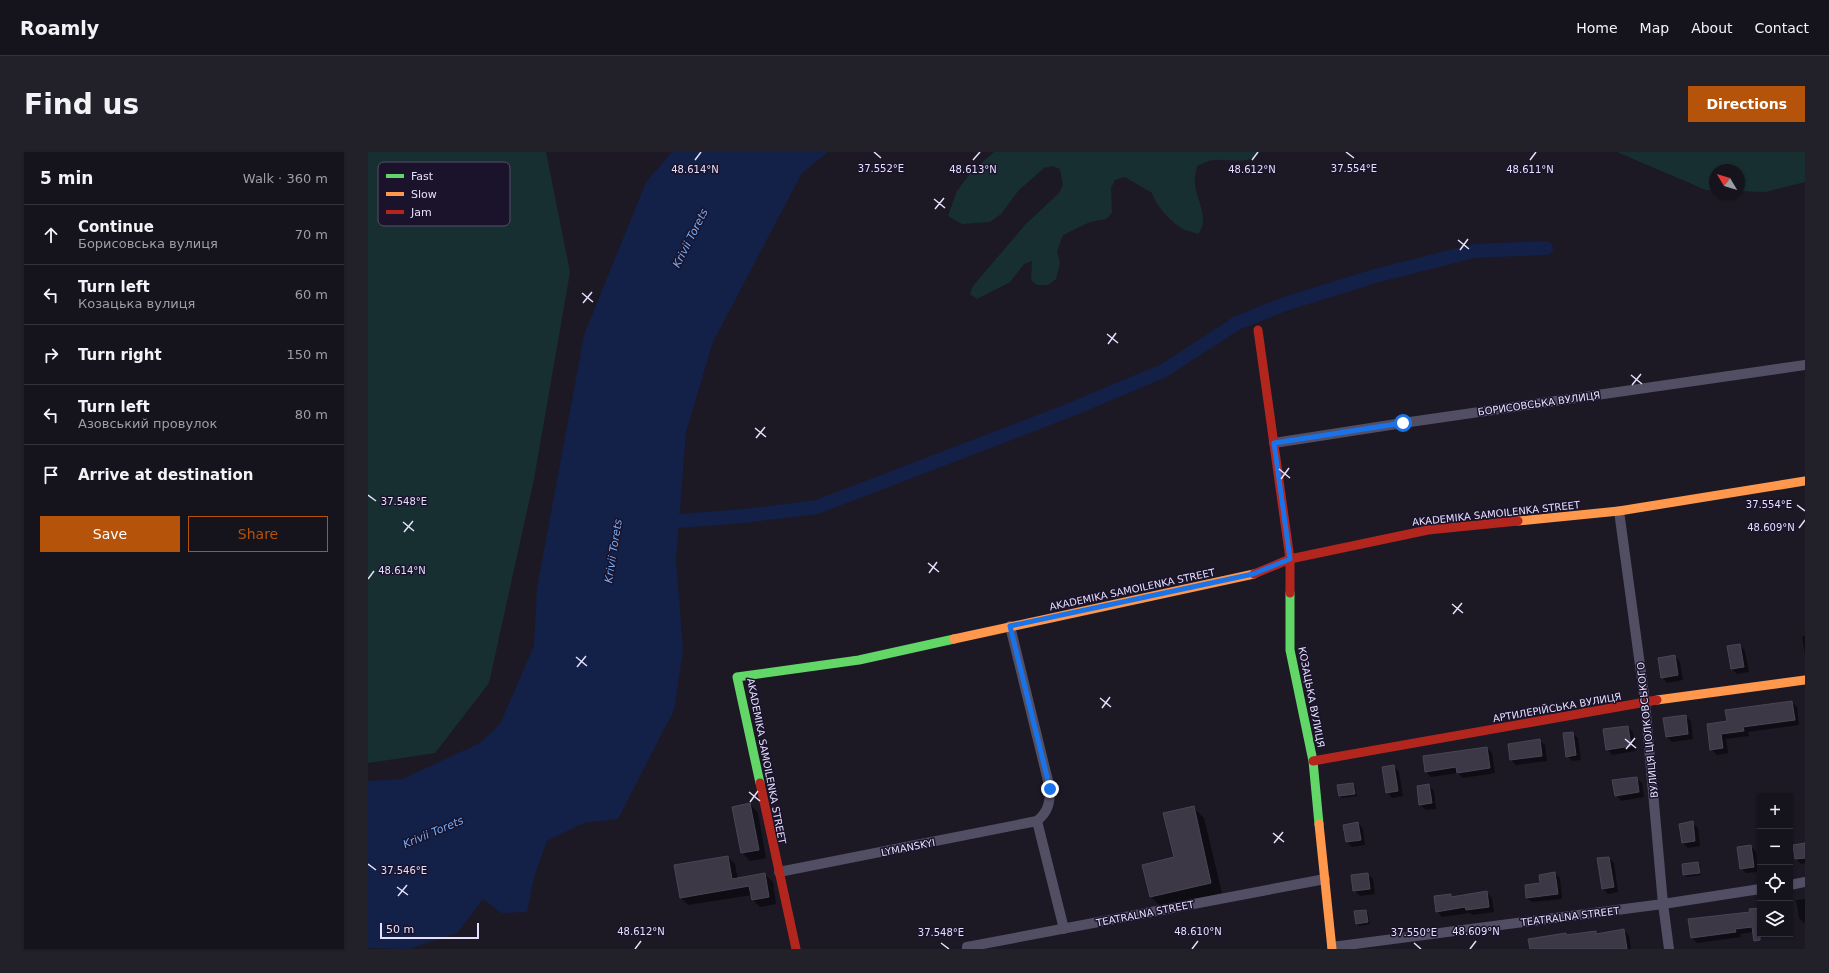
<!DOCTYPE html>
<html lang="en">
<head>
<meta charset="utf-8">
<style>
  :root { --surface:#15131c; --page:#222029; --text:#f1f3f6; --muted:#9d9ea3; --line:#34323b; --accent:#b45309 }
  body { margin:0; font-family:"DejaVu Sans",sans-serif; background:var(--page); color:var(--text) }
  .controls { position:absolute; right:12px; bottom:12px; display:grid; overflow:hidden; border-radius:0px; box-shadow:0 1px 3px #0004 }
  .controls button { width:36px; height:36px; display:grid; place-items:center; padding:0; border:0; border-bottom:1px solid var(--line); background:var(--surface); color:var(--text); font:20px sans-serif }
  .compass { position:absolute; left:1341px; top:12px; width:36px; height:36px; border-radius:50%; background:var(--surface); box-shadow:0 1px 3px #0004; rotate:308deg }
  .scale { position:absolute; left:12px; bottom:10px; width:99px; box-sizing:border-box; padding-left:4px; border:2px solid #e6e0fd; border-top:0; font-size:11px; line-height:14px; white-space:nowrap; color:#e6e0fd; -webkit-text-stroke:3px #1a132b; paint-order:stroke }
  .stop { position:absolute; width:12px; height:12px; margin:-9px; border:3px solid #1a73e8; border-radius:50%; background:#fff }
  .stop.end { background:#1a73e8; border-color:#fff; box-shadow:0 1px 4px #0008 }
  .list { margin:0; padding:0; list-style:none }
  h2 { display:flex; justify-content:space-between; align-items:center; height:52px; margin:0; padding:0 16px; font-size:17px }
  h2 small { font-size:13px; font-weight:400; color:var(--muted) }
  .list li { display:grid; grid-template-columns:26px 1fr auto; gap:12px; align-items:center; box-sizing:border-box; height:60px; padding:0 16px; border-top:1px solid var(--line) }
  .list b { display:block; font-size:15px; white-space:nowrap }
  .list p { margin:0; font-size:13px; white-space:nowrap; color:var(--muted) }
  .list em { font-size:13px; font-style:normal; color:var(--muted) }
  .actions { display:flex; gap:8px; padding:12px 16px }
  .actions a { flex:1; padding:9px 0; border:1px solid var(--accent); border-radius:0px; text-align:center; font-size:14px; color:var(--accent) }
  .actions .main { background:var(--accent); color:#fff }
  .icon { flex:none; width:22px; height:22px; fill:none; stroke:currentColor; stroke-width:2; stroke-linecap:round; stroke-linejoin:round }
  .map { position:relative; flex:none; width:1437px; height:797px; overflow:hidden; border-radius:0px }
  header { display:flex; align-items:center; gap:24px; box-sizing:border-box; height:56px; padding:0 20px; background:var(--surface); border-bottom:1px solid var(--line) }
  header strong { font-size:19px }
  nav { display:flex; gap:22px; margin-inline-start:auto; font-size:14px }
  .intro { display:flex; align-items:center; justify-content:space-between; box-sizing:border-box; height:96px; padding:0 24px }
  h1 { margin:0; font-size:28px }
  .button { padding:10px 18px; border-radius:0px; background:var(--accent); color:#fff; font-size:14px; font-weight:700 }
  main { display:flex; gap:24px; padding:0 24px }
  aside { flex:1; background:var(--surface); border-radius:0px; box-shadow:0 1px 3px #0004 }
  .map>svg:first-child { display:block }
</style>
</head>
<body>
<header>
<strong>Roamly</strong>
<nav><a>Home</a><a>Map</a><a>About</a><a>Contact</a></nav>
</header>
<div class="intro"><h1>Find us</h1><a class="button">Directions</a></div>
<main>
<aside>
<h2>5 min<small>Walk · 360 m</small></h2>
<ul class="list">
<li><svg class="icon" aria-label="ahead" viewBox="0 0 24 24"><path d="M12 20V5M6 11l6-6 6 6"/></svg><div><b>Continue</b><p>Борисовська вулиця</p></div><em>70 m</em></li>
<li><svg class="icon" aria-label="left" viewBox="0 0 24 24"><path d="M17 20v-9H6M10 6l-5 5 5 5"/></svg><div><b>Turn left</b><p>Козацька вулиця</p></div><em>60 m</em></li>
<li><svg class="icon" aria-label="right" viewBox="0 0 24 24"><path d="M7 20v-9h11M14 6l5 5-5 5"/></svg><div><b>Turn right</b></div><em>150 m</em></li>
<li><svg class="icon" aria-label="left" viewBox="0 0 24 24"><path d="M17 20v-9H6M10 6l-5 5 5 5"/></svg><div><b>Turn left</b><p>Азовський провулок</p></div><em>80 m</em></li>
<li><svg class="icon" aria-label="arrive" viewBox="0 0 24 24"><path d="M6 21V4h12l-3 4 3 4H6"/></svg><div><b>Arrive at destination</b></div></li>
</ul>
<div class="actions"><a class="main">Save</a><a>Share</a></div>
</aside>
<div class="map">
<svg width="1437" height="797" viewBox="0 0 1437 797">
  <rect width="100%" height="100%" fill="#1c1925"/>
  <path fill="#182f32" d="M 0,0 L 178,0 L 202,120 L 166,327 L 121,531 L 67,601 L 0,611 Z
    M 626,0 L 891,0 C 882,14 859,6 845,8 C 839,9 834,12 829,14 C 828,20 826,27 827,33 C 829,49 842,68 830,82 C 825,80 819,79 815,77 C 803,70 788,54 784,41 L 757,25 L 747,28 L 743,36 L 744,61 L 738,67 L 722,70 L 695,83 L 689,99 L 692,111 L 688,127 L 680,133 L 669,133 L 663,128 L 664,109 L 656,112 L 642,130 L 609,147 L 602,142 L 605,134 L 657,73 L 691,41 L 695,33 L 692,17 L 684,14 L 676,16 L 650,39 L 633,62 L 622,70 L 594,72 L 580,64 L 589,39 L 604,19 Z
    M 1249,0 L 1437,0 L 1437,30 L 1397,40 L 1371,39 L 1371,18 L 1347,18 L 1347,38 L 1338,38 Z"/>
  <path fill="#132048" d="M 304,0 L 460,0 L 434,21 L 345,190 L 318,280 L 308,408 L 315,498 L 306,558 L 250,667 L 216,671 L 179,689 L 167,722 L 159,760 L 133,761 L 115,747 L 89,781 L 41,797 L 0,796 L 0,629 L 34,627 L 112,591 L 132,572 L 166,494 L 169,436 L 216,183 L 278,30 Z"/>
  <path fill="#0007" d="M 1437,484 L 1437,502 L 1434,485 Z
    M 1372,493 L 1377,499 L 1381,520 L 1369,522 L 1364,517 Z
    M 1307,504 L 1312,510 L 1315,528 L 1299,531 L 1294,525 Z
    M 1424,550 L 1429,555 L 1431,573 L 1380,580 L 1381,584 L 1358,587 L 1360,601 L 1349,603 L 1343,597 L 1360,570 Z
    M 1317,564 L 1323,569 L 1325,587 L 1304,590 L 1299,585 Z
    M 1260,575 L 1265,580 L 1268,599 L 1244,603 L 1239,597 Z
    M 1204,581 L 1210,586 L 1213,608 L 1204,609 L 1199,604 Z
    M 1171,588 L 1177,593 L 1179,609 L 1148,613 L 1143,608 L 1141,592 Z
    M 1119,596 L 1124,601 L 1127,621 L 1095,626 L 1090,621 L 1063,625 L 1058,620 Z
    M 1026,614 L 1031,620 L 1035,644 L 1024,646 L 1019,640 Z
    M 1268,626 L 1274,631 L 1276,645 L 1253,649 L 1248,643 Z
    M 985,632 L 987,634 L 989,644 L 974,646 L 972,644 L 970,634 Z
    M 1060,633 L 1066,639 L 1068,657 L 1058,658 L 1052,653 Z
    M 382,652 L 390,661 L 398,706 L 382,709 L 374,700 Z
    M 825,655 L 836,666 L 854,741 L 793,755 L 782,744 L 807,706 Z
    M 990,671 L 995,677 L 997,693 L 984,695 L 979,690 Z
    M 1324,671 L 1330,676 L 1332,694 L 1320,696 L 1315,691 L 1312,672 Z
    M 1437,692 L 1437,711 L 1433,712 L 1428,707 Z
    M 1382,694 L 1388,699 L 1390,720 L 1378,721 L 1373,716 Z
    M 360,705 L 367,712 L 370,727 L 397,722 L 405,730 L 408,752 L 392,755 L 384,747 L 384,743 L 320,753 L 313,746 Z
    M 1241,706 L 1246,711 L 1250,740 L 1240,742 L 1235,737 Z
    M 1330,711 L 1332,713 L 1333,723 L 1319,725 L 1316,723 Z
    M 1187,721 L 1192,726 L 1194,747 L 1164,750 L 1159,746 Z
    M 999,722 L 1005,727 L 1007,742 L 992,744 L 986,738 Z
    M 1118,740 L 1124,746 L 1126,760 L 1104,763 L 1102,761 L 1074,765 L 1069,759 L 1082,743 L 1085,745 Z
    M 1437,747 L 1437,771 L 1436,771 L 1431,766 L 1428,748 Z
    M 1392,757 L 1392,779 L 1372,782 L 1373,785 L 1329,791 L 1324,786 Z
    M 998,759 L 1000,761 L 1002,772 L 991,774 L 988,772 L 987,760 Z
    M 1256,778 L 1261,784 L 1263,797 L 1163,797 L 1197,782 L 1199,784 L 1227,780 L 1230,782 Z"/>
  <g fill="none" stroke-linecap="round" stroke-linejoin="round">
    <path stroke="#132048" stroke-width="14" d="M 311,369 L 376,364 L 449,355 L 702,258 L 797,218 L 869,171 L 917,152 L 1007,124 L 1106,99 L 1178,96"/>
  </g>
  <path fill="#3c3846" stroke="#4a4557" d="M 1372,492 L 1376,515 L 1363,517 L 1359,494 Z
    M 1307,503 L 1310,523 L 1293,526 L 1290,506 Z
    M 1424,549 L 1427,568 L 1375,575 L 1376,579 L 1353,582 L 1355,596 L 1342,598 L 1339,572 L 1359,569 L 1357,558 Z
    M 1318,563 L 1320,582 L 1298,585 L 1295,566 Z
    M 1260,574 L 1263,594 L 1238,598 L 1235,577 Z
    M 1205,580 L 1208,603 L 1198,605 L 1195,581 Z
    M 1172,587 L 1174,604 L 1142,608 L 1140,592 Z
    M 1119,595 L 1122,616 L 1089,621 L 1088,615 L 1057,620 L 1055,604 Z
    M 1026,613 L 1030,639 L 1018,641 L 1014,615 Z
    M 1269,625 L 1271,640 L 1247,644 L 1244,628 Z
    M 985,631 L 987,642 L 971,644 L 969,633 Z
    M 1061,632 L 1064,651 L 1051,653 L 1049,634 Z
    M 382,651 L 391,698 L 373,701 L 364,655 Z
    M 826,654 L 843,731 L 782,745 L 774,713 L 806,705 L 795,661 Z
    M 1325,669 L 1327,689 L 1314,691 L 1311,672 Z
    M 990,670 L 993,688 L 978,690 L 975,673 Z
    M 1437,691 L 1437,706 L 1427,707 L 1425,693 Z
    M 1383,693 L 1386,715 L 1372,717 L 1369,695 Z
    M 360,704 L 364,727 L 397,721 L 401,745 L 384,748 L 381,734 L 312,746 L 306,713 Z
    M 1241,705 L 1246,735 L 1234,737 L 1229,706 Z
    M 1330,710 L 1332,721 L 1315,723 L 1314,712 Z
    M 1187,720 L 1190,742 L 1158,746 L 1157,733 L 1172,731 L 1171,723 Z
    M 1000,721 L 1002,737 L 985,739 L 983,723 Z
    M 1119,739 L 1121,755 L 1098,758 L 1097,755 L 1068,760 L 1066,744 L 1083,742 L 1083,745 Z
    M 1392,756 L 1392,788 L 1386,789 L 1384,775 L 1367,777 L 1368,780 L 1323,786 L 1320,767 L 1382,760 L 1381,757 Z
    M 998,758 L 1000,770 L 988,772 L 986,759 Z
    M 1256,777 L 1259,797 L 1162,797 L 1160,787 L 1198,781 L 1198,783 L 1228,779 L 1228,782 Z"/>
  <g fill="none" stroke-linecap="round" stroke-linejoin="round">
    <path stroke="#524f65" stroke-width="10" d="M 906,291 L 1035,271 L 1437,213
      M 1251,359 L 1277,550 L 1295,752 L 1301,797
      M 642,474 L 682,637 C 682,651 680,660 669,669 L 696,777
      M 411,720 L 669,669
      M 1422,733 L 1437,730
      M 964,795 L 1295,752 L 1392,737
      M 599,797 L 599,795 L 957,727"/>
    <path stroke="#63d668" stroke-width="9" d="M 922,441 L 922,498 L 945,609 L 951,672
      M 392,631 L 369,525 L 491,508 L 586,487"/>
    <path stroke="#ff974d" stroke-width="9" d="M 1150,369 L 1251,359 L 1437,329
      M 586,487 L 886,422
      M 1289,548 L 1437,528
      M 951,672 L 964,797"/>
    <path stroke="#b3261e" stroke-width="9" d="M 890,178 L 922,407 L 922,441
      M 886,422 L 922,407 L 1060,378 L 1150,369
      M 945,609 L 1289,548
      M 392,631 L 428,797"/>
  </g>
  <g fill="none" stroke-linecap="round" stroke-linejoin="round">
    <path stroke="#1a73e8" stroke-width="5" d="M 682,637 L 642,474 L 885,422 L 922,407 L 906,291 L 1035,271"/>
  </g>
  <path fill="none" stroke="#e6e0fd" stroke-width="1.5" d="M 506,0 L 513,6M 978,0 L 986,6M 327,8 L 333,0M 605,8 L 612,0M 884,8 L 890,0M 1162,8 L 1168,0M 566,47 L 577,56M 567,57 L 576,46M 1090,88 L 1101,97M 1092,98 L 1100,87M 214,141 L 225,150M 215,151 L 224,140M 739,182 L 750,191M 740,192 L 748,181M 1263,223 L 1274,232M 1264,233 L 1273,222M 387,276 L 398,285M 388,286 L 397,275M 911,317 L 922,326M 913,327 L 921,316M 0,343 L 8,349M 1429,353 L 1437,359M 35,370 L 46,379M 1431,376 L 1437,368M 36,380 L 45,369M 560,411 L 571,420M 561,421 L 569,410M 0,427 L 6,419M 1084,452 L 1095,461M 1085,462 L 1094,451M 208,505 L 219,514M 209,515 L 218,504M 732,546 L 743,555M 734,556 L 742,545M 1257,587 L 1268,596M 1258,597 L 1267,586M 381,640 L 392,649M 382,650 L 390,639M 905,681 L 916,690M 906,691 L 915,680M 0,712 L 8,718M 29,735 L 40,743M 30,744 L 39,733M 573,791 L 581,797M 1046,791 L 1053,797M 267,797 L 273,789M 824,797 L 830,789M 1102,797 L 1108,789"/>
  <g text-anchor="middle" stroke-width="3" stroke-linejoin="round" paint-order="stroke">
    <g font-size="10" fill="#e6e0fd" stroke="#1a132b">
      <text transform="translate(1171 251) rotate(-8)" y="4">БОРИСОВСЬКА ВУЛИЦЯ</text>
      <text transform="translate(1128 361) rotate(-6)" y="4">AKADEMIKA SAMOILENKA STREET</text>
      <text transform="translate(764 437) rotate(-12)" y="4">AKADEMIKA SAMOILENKA STREET</text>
      <text transform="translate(944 545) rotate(79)" y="4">КОЗАЦЬКА ВУЛИЦЯ</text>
      <text transform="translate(1189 555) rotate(-10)" y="4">АРТИЛЕРІЙСЬКА ВУЛИЦЯ</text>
      <text transform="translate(1279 578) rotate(-96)" y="4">ВУЛИЦЯ ЦІОЛКОВСЬКОГО</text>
      <text transform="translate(399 609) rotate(79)" y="4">AKADEMIKA SAMOILENKA STREET</text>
      <text transform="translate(540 695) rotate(-11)" y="4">LYMANSKYI</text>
      <text transform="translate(777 761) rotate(-11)" y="4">TEATRALNA STREET</text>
      <text transform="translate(1202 764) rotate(-7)" y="4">TEATRALNA STREET</text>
    </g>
    <g font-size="11" font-style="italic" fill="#75acf5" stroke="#1a132b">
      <text transform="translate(322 86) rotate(-63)" y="4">Krivii Torets</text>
      <text transform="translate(245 399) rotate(-81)" y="4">Krivii Torets</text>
      <text transform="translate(65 680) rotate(-23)" y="4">Krivii Torets</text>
    </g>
  </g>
  <rect x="10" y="10" width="132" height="64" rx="6" fill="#1a132b" stroke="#57506a" stroke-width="1"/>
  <rect x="18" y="22" width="18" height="4" fill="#63d668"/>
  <rect x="18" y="40" width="18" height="4" fill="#ff974d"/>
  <rect x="18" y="58" width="18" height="4" fill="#b3261e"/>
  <g font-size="11" fill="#e6e0fd">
    <text x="43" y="28">Fast</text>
    <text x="43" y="46">Slow</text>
    <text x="43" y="64">Jam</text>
  </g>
  <g font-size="10" text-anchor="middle" fill="#e6e0fd" stroke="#1a132b" stroke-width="3" stroke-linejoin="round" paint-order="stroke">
    <text x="986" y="20">37.554°E</text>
    <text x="513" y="20">37.552°E</text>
    <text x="327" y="21">48.614°N</text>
    <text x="605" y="21">48.613°N</text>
    <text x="884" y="21">48.612°N</text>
    <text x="1162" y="21">48.611°N</text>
    <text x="36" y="353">37.548°E</text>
    <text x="1401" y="356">37.554°E</text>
    <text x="1403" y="379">48.609°N</text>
    <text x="34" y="422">48.614°N</text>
    <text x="36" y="722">37.546°E</text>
    <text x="273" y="783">48.612°N</text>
    <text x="830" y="783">48.610°N</text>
    <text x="1108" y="783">48.609°N</text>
    <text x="573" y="784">37.548°E</text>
    <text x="1046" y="784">37.550°E</text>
  </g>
</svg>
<div class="controls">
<button>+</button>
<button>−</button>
<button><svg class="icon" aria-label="locate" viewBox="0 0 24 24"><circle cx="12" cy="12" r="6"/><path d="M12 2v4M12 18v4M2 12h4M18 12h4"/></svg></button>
<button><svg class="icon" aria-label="layers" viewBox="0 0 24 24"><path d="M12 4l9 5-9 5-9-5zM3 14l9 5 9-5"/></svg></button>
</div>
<svg class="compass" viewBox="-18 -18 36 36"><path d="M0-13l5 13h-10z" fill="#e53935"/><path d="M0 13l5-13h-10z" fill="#9d9ea3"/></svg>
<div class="scale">50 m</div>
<div class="stop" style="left:1035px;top:271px"></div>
<div class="stop end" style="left:682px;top:637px"></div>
</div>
</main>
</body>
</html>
